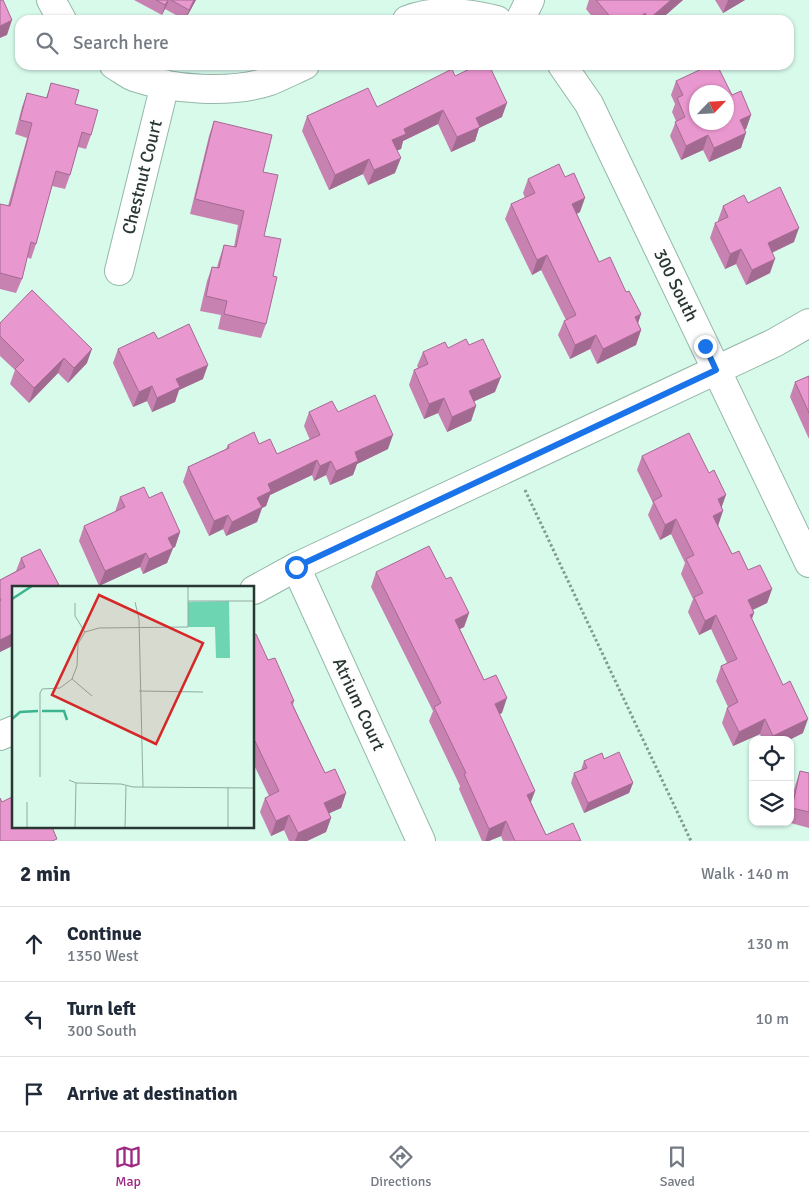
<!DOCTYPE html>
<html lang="en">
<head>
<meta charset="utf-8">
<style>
  :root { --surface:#fff; --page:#f6f6f7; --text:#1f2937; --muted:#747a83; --line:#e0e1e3; --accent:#9e2882 }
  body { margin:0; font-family:Signika,sans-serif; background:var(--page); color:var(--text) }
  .controls { position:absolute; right:15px; bottom:15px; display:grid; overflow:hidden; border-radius:10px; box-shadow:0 1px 4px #0004 }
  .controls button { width:45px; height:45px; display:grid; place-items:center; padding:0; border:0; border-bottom:1px solid var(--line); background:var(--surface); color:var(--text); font:25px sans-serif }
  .compass { position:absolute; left:689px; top:85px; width:45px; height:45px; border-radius:50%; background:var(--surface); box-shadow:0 1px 4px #0004; rotate:65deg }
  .stop { position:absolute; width:15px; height:15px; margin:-11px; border:4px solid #1a73e8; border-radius:50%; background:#fff }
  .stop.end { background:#1a73e8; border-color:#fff; box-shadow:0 1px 5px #0008 }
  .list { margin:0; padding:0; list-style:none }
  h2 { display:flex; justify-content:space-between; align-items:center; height:65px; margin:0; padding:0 20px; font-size:21px }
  h2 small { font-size:16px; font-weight:400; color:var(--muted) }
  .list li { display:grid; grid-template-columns:32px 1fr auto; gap:15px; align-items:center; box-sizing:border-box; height:75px; padding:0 20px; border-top:1px solid var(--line) }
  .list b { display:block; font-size:19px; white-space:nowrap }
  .list p { margin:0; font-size:16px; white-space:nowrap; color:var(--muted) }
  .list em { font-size:16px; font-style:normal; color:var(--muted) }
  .icon { flex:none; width:28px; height:28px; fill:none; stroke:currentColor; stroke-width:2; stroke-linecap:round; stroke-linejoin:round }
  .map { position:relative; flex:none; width:809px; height:841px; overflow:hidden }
  .search { position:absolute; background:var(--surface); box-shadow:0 1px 4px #0004; left:15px; right:15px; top:15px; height:55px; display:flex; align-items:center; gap:12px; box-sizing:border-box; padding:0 18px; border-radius:15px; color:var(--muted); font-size:19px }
  .sheet { height:290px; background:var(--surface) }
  nav { display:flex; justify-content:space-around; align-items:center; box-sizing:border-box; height:70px; border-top:1px solid var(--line); background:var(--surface); font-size:14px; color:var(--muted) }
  nav a { display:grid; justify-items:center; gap:2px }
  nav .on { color:var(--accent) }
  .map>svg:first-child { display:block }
</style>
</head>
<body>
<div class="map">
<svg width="809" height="841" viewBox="0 0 809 841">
  <rect width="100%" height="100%" fill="#d7faeb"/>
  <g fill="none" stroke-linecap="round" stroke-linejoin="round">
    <defs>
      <path id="minor" d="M 51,0 L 62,20
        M 407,20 C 434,9 469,13 497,20
        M 520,20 L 530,0
        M 114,65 C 121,69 127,74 134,77 C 172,90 232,94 270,81 C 282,76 294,70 305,65
        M 562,65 L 589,104 L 809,563
        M 119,271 L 165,84
        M 296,567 L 421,841
        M 254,590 L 296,567 L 774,343 L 809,323
        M 0,736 L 14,730"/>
    </defs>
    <use href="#minor" stroke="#95b7a9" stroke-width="30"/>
    <path stroke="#829b90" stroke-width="3" stroke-dasharray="2.5 2.5" stroke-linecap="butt" d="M 525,490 L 691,841"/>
    <use href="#minor" stroke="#fff" stroke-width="28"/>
  </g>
  <path fill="#c882b2" d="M 134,0 L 196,0 L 185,20 L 165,9 L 162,15 Z
    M 589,0 L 683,0 L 660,20 L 595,20 L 586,9 Z
    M 715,0 L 745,0 L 723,13 Z
    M 455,76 L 502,117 L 479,128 L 475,141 L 451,152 L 438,124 L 403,141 L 401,149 L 397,150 L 395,173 L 368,185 L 363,174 L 329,190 L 302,131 L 307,116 L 377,107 Z
    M 676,81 L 732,95 L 751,115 L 746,129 L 745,130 L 741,148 L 709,162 L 703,150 L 681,160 L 670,136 L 676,121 L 672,112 L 675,104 L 671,95 Z
    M 51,83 L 75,104 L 91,135 L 86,149 L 78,147 L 70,175 L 65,189 L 52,186 L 36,244 L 31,259 L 27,257 L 22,279 L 16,293 L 0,289 L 0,204 L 8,206 L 27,138 L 15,134 L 22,107 L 27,93 L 46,98 Z
    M 214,121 L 263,172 L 264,236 L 273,276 L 266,324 L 261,338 L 218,329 L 221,315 L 200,311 L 207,281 L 212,267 L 217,267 L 219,260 L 224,245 L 234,247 L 238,225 L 190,214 L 209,136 Z
    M 528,179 L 580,212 L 577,214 L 599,262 L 626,292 L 641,314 L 638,323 L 641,330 L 636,345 L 597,364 L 590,349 L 570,359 L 558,335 L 564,321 L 566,320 L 541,270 L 532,275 L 505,219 L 511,204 L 525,198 L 523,193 Z
    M 748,203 L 794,242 L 772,253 L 770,273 L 746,285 L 736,264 L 725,269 L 710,238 L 715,223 L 718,222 L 718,220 L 723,206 Z
    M 0,323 L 87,363 L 68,383 L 58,373 L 29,403 L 10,384 L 15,370 L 0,356 Z
    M 469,345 L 495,392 L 474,401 L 476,406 L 471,421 L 447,432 L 438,413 L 424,419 L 409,385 L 414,370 L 418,368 L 417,366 L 423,352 L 448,348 Z
    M 118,349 L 203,379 L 179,390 L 175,402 L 152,412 L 147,401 L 133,407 L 113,363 Z
    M 809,376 L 809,439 L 790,397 L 795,382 Z
    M 309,412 L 338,412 L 388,449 L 357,464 L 353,475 L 330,485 L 326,475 L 314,481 L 312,475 L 270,495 L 266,506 L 262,508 L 257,522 L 226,536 L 223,529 L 209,536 L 183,482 L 188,467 L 226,449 L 228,445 L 259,444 L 277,454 L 310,440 L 304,426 Z
    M 642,456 L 722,507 L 718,526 L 732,554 L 748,570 L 772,589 L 767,603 L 753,610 L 752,619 L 803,733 L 789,740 L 762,740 L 760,734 L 733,746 L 722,723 L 727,708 L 728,707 L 716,681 L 721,666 L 727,663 L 711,629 L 699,635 L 688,612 L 693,599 L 681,574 L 685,563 L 671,534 L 660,540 L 648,515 L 653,503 L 637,470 Z
    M 120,497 L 180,532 L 175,547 L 173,548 L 167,563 L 143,574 L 140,567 L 99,586 L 79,541 L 84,526 L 115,512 Z
    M 40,549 L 14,587 L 14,645 L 0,652 L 0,580 L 16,571 L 21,558 Z
    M 376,572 L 446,579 L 469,613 L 464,627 L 460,629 L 484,680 L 502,713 L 499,714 L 535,791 L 531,802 L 546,835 L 581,841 L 503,841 L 501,836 L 489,841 L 482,841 L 459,789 L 460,786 L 429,721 L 433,711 L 371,587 Z
    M 254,635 L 268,660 L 294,701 L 293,705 L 325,773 L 346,793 L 341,808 L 329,813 L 331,818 L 326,832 L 307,841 L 289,841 L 284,830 L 271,836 L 260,812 L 265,798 L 269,796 L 254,765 Z
    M 604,759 L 633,783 L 629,793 L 584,813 L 571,783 L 574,773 L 581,770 L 584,761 Z
    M 800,771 L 809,773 L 809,828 L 787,822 L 790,822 L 790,806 L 795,786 Z"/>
  <path fill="#a36a91" d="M 169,0 L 165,9 L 162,15 L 165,5 Z
    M 194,0 L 196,0 L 185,20 L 189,10 Z
    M 671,0 L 683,0 L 660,20 L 649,20 Z
    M 728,0 L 745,0 L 723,13 Z
    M 645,13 L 642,20 L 637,20 Z
    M 12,20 L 7,35 L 0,38 L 0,26 Z
    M 507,103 L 502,117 L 479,128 L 475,141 L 451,152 L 457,137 L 476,118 Z
    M 443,110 L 438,124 L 403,141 L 401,149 L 387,155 L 392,140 L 404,129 Z
    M 751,115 L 746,129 L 735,135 L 740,120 Z
    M 746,133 L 741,148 L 709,162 L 714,148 Z
    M 708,135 L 703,150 L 681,160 L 686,146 Z
    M 401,158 L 395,173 L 368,185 L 374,170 Z
    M 369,159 L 363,174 L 329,190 L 335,175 Z
    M 585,198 L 580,212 L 567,218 L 572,204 Z
    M 799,228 L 794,242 L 762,257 L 768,243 Z
    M 741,249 L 736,264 L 725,269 L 730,254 Z
    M 547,255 L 541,270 L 532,275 L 537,260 Z
    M 775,259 L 770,273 L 746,285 L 752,270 Z
    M 641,314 L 636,329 L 635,317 Z
    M 641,330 L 636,345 L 597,364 L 603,349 Z
    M 596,335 L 590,349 L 570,359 L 575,345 Z
    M 92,349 L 87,363 L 68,383 L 74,368 Z
    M 64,358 L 58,373 L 29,403 L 34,388 Z
    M 208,365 L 203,379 L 179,390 L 175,402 L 152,412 L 157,398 L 176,379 Z
    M 501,377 L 495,392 L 464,406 L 469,391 Z
    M 152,386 L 147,401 L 133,407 L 139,392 Z
    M 444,398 L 438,413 L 424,419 L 429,404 Z
    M 476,406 L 471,421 L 447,432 L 452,417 Z
    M 393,435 L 388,449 L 357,464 L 353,475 L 330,485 L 336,471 L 355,452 Z
    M 317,460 L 312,475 L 270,495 L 266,506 L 262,508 L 257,522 L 226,536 L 232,522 L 257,498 L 268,484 Z
    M 331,461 L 326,475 L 314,481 L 320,466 Z
    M 726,495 L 721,509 L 718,499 Z
    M 723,511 L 718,526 L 713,516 Z
    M 228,515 L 223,529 L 209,536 L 214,521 Z
    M 676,519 L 671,534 L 660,540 L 665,525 Z
    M 180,532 L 175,547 L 162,553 L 168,538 Z
    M 173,548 L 167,563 L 143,574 L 149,559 Z
    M 146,553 L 140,567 L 99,586 L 105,571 Z
    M 772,589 L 767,603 L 743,614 L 748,600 Z
    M 469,613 L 464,627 L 450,634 L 455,620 Z
    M 754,613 L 749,627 L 750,615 Z
    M 716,615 L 711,629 L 699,635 L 705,621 Z
    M 14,633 L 14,645 L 0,652 L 0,640 Z
    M 507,698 L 502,713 L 490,719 L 495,704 Z
    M 765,719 L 760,734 L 733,746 L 739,732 Z
    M 808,719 L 803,733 L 789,740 L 771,740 L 773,736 Z
    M 633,783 L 629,793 L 584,813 L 588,803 Z
    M 535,791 L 529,806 L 527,795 Z
    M 346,793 L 341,808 L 319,818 L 324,803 Z
    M 289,815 L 284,830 L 271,836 L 276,821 Z
    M 331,818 L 326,832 L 307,841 L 295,841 L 298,833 Z
    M 506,821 L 501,836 L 489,841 L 485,841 L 489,829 Z"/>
  <path fill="#e997cf" stroke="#a36a91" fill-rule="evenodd" d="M 0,0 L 3,0 L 12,20 L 0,26 Z
    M 156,0 L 168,0 L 165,5 Z
    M 171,0 L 194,0 L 189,10 Z
    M 596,0 L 671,0 L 649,19 L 645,13 L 637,20 L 613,20 Z
    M 478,65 L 489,65 L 507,103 L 476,118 L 480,127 L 457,137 L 443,110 L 404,129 L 406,134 L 392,140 L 401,158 L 374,170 L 369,159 L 335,175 L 307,116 L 368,88 L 377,107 L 452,69 L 455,76 Z
    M 710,65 L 717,65 L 732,95 L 741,91 L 751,115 L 740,120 L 746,133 L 714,148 L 708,135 L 686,146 L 675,122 L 685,117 L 677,98 L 683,95 L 676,81 ZM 696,92 L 726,92 L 726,122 L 696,122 Z
    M 51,83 L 79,90 L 75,104 L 98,110 L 91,135 L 82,132 L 70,175 L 56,171 L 36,244 L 31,242 L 22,279 L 0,273 L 0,204 L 10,206 L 32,123 L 20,120 L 27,93 L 47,98 Z
    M 214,121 L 272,135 L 263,172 L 278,175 L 264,236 L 281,239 L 273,276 L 277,277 L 266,324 L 224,314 L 227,301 L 206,296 L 212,267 L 219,268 L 224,245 L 236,247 L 244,211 L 195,199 Z
    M 559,164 L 565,177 L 574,173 L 585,198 L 572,204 L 599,262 L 610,257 L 626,292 L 629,291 L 641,314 L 635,317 L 641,330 L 603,349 L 596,335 L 575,345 L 564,321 L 576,315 L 547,255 L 537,260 L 511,204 L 535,193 L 528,179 Z
    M 780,187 L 799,228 L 768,243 L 775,259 L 752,270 L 741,249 L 730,254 L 715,223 L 728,217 L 723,206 L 744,195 L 748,203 Z
    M 32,290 L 92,349 L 74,368 L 64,358 L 34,388 L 15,369 L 24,360 L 0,336 L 0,323 Z
    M 189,324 L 208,365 L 176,379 L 180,387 L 157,398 L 152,386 L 139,392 L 118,349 L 154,332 L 158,339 Z
    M 466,339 L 469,345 L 483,339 L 501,377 L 469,391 L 476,406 L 452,417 L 444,398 L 429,404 L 414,370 L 428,364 L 423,352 L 445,342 L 448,348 Z
    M 809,376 L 809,413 L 795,382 Z
    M 375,395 L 393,435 L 355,452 L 358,461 L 336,471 L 331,461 L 320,466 L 317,460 L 268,484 L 271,491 L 257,498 L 262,507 L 232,522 L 228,515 L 214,521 L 188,467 L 229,448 L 228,445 L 254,432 L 259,444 L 270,439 L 277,454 L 320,435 L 309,412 L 332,401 L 338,412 Z
    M 689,433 L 709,473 L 714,470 L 726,495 L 718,499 L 723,511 L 713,516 L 732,554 L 739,551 L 748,570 L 760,565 L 772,589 L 748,600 L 754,613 L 750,615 L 783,685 L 790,681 L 808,719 L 773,736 L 765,719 L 739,732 L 727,708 L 738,702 L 721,666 L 737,659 L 716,615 L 705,621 L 694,597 L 703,593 L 686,559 L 694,555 L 676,519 L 665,525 L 653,501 L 662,496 L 642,456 Z
    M 144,487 L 149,498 L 162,492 L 180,532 L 168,538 L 173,548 L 149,559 L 146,553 L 105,571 L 84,526 L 125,507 L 120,497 Z
    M 429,546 L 446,579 L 451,577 L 469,613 L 455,620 L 484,680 L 496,675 L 507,698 L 495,704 L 535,791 L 527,795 L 546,835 L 573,823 L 581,841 L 515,841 L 506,821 L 489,829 L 464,774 L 466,773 L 434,707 L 441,703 L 376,572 Z
    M 40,549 L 60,587 L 14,587 L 14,633 L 0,640 L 0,601 L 1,600 L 0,598 L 0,580 L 25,567 L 21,558 Z
    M 256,634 L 268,660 L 275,658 L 294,701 L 291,702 L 325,773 L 335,769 L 346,793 L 324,803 L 331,818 L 298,833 L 289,815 L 276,821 L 265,798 L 279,791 L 254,739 L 254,635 Z
    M 619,752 L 633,783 L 588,803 L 574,773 L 587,768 L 584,761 L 602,753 L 604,759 Z
    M 800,771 L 809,773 L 809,812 L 792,808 Z
    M 14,796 L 14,827 L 52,827 L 57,839 L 52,841 L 0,841 L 0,798 L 2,802 Z"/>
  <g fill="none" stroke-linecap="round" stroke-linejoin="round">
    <path stroke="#1a73e8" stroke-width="6" d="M 296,567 L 716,370 L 705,346"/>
  </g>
  <g text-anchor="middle" stroke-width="4.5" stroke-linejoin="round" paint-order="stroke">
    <g font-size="18" fill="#293732" stroke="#fdfdfd">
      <text transform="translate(142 177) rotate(-76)" y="6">Chestnut Court</text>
      <text transform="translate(676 285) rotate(64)" y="6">300 South</text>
      <text transform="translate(359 704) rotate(65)" y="6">Atrium Court</text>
    </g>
  </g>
  <g transform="translate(12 586)">
    <rect width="242" height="242" fill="#d7faeb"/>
    <path d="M 217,15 L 218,72 L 204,72 L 203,41 L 176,41 L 176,16 Z" fill="#6dd5b1"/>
    <path fill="none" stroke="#3bb48f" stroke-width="2.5" d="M 0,13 L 20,0M 30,125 L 52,125 L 55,134M 0,133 L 8,126 L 26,125"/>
    <path fill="none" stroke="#91aca1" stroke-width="1" d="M 176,15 L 243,15M 123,16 L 127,33 L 131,201M 63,17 L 63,30 L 73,46M 73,46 L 87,42 L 176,41 L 176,0M 60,93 L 80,110M 127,105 L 191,106M 28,191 L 28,107 L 30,103 L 48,102 L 60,93 L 65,80 L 66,58 L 73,46M 57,194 L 64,197 L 109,198 L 121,201 L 243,202M 216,201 L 216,242M 15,242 L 15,216M 63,242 L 64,197M 113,242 L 114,200"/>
    <path fill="#d62828" fill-opacity="0.15" stroke="#d62828" stroke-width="2.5" d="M 87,9 L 191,57 L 144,158 L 40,109 Z"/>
    <rect width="242" height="242" fill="none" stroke="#293732" stroke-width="2.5"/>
  </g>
</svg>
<div class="controls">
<button><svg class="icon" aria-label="locate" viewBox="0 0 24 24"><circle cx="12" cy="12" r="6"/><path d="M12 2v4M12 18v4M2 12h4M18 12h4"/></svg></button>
<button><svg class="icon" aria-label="layers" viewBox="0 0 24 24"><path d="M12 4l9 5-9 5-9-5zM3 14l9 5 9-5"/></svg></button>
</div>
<svg class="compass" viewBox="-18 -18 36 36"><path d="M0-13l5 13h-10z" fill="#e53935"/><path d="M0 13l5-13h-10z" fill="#747a83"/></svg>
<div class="stop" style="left:296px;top:567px"></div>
<div class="stop end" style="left:705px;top:346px"></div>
<div class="search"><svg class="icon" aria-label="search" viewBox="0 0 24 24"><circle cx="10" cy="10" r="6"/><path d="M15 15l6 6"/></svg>Search here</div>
</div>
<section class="sheet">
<h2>2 min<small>Walk · 140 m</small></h2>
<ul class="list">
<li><svg class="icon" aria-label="ahead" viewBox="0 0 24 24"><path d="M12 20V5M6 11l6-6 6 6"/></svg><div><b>Continue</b><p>1350 West</p></div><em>130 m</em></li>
<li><svg class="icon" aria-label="left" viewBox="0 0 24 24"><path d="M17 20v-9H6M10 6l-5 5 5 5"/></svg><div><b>Turn left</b><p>300 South</p></div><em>10 m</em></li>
<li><svg class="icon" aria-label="arrive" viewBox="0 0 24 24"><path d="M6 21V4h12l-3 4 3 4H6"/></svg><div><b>Arrive at destination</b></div></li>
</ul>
</section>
<nav>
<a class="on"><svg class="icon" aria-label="map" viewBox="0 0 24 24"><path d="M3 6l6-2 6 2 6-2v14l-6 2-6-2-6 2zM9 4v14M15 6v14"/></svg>Map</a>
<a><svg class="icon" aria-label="directions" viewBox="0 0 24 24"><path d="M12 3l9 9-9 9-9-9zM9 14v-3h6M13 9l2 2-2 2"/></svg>Directions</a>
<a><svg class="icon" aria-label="saved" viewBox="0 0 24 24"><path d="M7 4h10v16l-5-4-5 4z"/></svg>Saved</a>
</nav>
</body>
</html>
